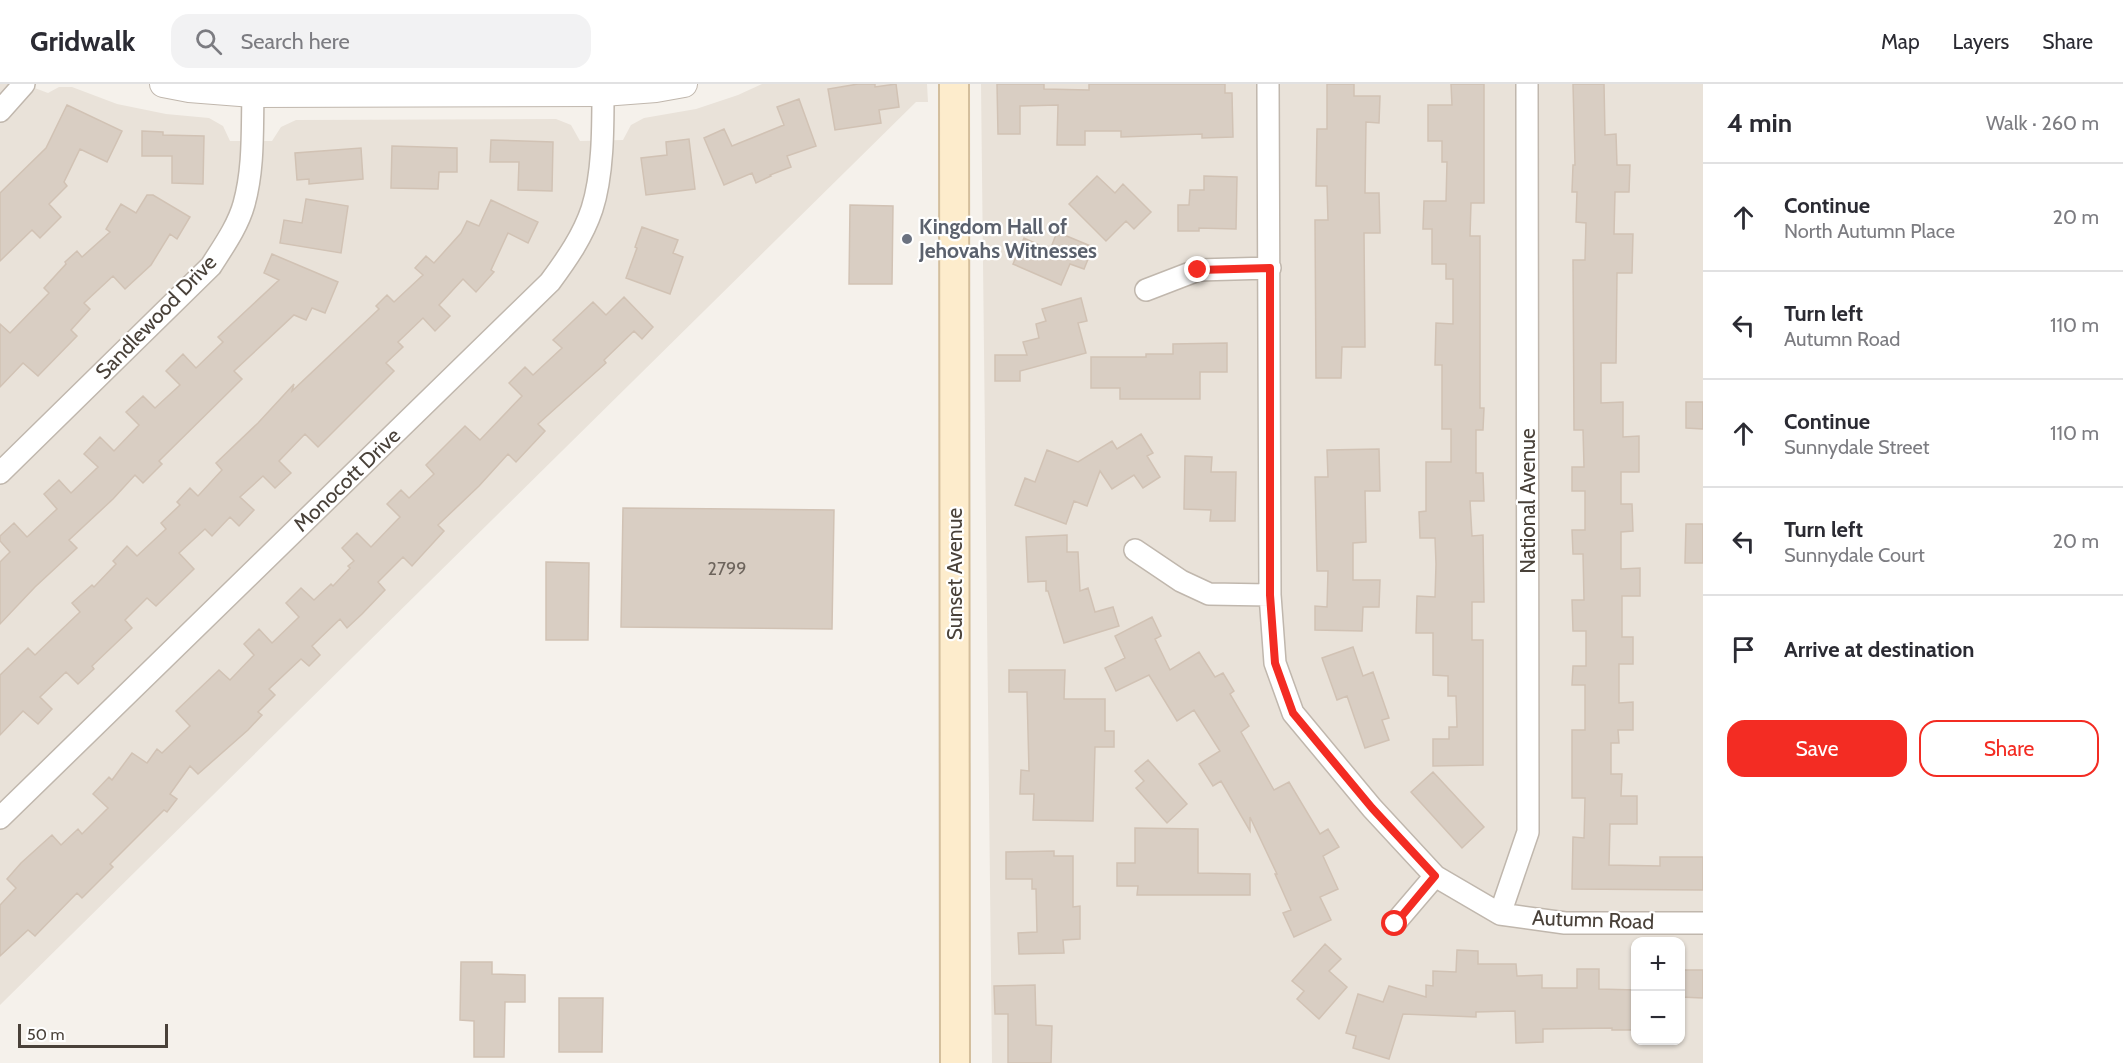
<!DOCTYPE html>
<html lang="en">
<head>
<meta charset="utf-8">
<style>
  :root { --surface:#fff; --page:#f2f2f3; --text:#2b2b33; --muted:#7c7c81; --line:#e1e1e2; --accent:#f32c23 }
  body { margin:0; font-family:Cabin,sans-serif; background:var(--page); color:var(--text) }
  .controls { position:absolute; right:18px; bottom:18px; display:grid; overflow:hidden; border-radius:12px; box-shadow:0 2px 4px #0004 }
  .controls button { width:54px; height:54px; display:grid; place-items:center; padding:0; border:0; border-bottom:2px solid var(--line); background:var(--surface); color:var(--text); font:30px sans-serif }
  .scale { position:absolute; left:18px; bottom:15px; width:150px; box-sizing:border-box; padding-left:6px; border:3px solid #494139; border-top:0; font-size:16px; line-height:21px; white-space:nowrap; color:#494139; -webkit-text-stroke:4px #fff; paint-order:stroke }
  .stop { position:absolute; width:18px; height:18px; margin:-14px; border:4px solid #f32c23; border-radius:50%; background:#fff }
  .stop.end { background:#f32c23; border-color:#fff; box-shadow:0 2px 6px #0008 }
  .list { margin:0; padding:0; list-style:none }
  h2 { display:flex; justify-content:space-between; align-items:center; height:78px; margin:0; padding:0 24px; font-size:26px }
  h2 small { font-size:20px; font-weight:400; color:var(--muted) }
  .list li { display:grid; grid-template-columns:39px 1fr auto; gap:18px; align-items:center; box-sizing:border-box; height:108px; padding:0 24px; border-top:2px solid var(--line) }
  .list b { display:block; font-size:22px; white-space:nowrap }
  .list p { margin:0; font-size:20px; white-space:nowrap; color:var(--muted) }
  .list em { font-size:20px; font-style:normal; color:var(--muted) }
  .actions { display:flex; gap:12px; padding:18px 24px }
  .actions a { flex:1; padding:14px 0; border:2px solid var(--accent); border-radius:18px; text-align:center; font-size:21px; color:var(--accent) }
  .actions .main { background:var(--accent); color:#fff }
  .icon { flex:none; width:33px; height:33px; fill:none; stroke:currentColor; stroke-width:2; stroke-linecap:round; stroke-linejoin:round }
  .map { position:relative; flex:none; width:1703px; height:979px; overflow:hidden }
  header { display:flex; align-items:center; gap:36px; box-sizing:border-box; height:84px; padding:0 30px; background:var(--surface); border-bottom:2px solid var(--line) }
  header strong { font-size:28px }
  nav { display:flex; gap:33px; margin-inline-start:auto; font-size:21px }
  .search { width:420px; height:54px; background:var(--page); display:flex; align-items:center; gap:15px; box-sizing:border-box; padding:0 21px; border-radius:18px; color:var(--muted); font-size:22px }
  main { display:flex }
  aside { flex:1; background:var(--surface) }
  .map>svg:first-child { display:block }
</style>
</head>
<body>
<header>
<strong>Gridwalk</strong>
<div class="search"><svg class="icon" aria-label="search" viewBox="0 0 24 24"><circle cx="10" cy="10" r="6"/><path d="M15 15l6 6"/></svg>Search here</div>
<nav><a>Map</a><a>Layers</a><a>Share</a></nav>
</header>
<main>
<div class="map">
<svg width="1703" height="979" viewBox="0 0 1703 979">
  <rect width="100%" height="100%" fill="#f5f1eb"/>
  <path fill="#e9e2d9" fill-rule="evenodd" d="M 0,0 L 24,0 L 48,9 L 59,3 L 72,3 L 117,20 L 166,30 L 209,34 L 223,42 L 230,57 L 272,57 L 281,43 L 296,36 L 556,35 L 571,41 L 580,57 L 623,56 L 631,41 L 644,34 L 696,25 L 738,11 L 762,0 L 927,0 L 928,18 L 916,18 L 0,921 Z
    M 981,0 L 1703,0 L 1703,979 L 992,979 ZM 1636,858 L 1680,858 L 1680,956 L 1636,956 Z"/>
  <path fill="#d9cec3" stroke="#d1c2b4" stroke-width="1.5" d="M 858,0 L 875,0 L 875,3 L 896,0 L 899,23 L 879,26 L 881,39 L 835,46 L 828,5 Z
    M 997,0 L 1044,0 L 1044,5 L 1089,6 L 1089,0 L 1225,0 L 1225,9 L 1232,9 L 1233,53 L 1202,54 L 1202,50 L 1121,53 L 1121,47 L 1085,47 L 1085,61 L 1057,61 L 1058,21 L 1020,22 L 1020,50 L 998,50 Z
    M 1327,0 L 1354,0 L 1354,12 L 1380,12 L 1379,39 L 1366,38 L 1365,109 L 1379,109 L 1380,149 L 1364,149 L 1365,263 L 1342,263 L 1341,294 L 1316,294 L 1315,136 L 1328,136 L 1327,102 L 1316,102 L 1317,45 L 1327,45 Z
    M 1451,0 L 1484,0 L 1484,119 L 1471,119 L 1470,152 L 1480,152 L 1480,324 L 1484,324 L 1483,346 L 1476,346 L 1476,389 L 1483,389 L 1484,417 L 1470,417 L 1472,452 L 1483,451 L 1484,518 L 1472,518 L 1472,556 L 1483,556 L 1483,681 L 1433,682 L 1433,655 L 1449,655 L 1449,643 L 1457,643 L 1456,612 L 1448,612 L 1448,592 L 1433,591 L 1433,549 L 1416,549 L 1417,512 L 1435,513 L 1436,480 L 1435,454 L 1420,454 L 1419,428 L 1426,427 L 1426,378 L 1451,378 L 1451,345 L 1442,345 L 1442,281 L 1435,281 L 1436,239 L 1453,240 L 1453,195 L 1446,195 L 1446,180 L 1432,180 L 1432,145 L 1423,145 L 1424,117 L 1446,117 L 1447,78 L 1442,78 L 1442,57 L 1428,57 L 1428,21 L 1452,21 Z
    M 1573,0 L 1604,0 L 1605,51 L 1616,50 L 1617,81 L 1630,81 L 1629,108 L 1615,108 L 1614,150 L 1633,150 L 1632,189 L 1617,189 L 1616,279 L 1601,279 L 1601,319 L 1623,318 L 1623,353 L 1639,352 L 1639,388 L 1621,388 L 1621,420 L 1632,420 L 1633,447 L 1621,448 L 1621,485 L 1640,484 L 1640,512 L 1622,512 L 1622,553 L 1633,553 L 1633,580 L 1619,580 L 1619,619 L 1633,618 L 1633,646 L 1618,646 L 1619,659 L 1611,659 L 1611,690 L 1622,690 L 1621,712 L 1637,712 L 1637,740 L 1610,740 L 1609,781 L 1660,782 L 1660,773 L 1703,773 L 1703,806 L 1572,805 L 1573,753 L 1584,754 L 1585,714 L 1572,714 L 1572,646 L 1585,646 L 1585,601 L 1572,601 L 1573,582 L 1586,582 L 1586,547 L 1573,547 L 1572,516 L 1584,516 L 1583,470 L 1573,470 L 1572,446 L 1585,446 L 1585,407 L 1572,407 L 1572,383 L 1584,383 L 1583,346 L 1574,346 L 1573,176 L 1585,176 L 1586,139 L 1576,138 L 1577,108 L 1572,108 L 1573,81 L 1575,81 Z
    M 799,15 L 816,62 L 787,72 L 791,83 L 770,91 L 771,92 L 756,99 L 752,89 L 724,101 L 704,54 L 724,45 L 732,62 L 784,41 L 777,23 Z
    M 67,21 L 122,47 L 107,78 L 80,65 L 64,98 L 67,102 L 49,120 L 61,133 L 40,154 L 32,146 L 0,177 L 0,109 L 46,64 Z
    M 142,47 L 163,48 L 163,51 L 204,52 L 203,100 L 172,99 L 172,72 L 142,72 Z
    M 689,55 L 695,105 L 646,111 L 641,74 L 667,71 L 666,58 Z
    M 491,56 L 553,58 L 552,107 L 518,106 L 519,78 L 490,78 Z
    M 392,62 L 457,64 L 457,88 L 439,88 L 438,105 L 391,104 Z
    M 361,64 L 363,95 L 309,100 L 309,95 L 297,96 L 295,69 Z
    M 1097,92 L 1115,109 L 1123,100 L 1151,128 L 1134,145 L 1126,137 L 1106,157 L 1069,120 Z
    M 1204,92 L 1237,93 L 1236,145 L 1199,144 L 1199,147 L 1178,147 L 1178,121 L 1189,121 L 1190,106 L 1204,106 Z
    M 147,111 L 153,111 L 190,133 L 177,155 L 170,150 L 151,181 L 125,205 L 113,192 L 84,219 L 90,225 L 71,246 L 77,252 L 38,292 L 23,279 L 0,303 L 0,240 L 10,249 L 49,209 L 44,204 L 66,180 L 65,178 L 77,167 L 82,173 L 110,148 L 106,145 L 121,120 L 136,129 Z
    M 306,115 L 348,122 L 341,169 L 280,159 L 284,136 L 302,139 Z
    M 491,116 L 538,138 L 528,159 L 508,149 L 491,186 L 494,188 L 476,208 L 463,195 L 439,221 L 450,232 L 435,247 L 423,234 L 398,258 L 403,263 L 386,279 L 394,287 L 318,363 L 305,350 L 279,377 L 291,389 L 275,404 L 263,392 L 240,413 L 254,426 L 239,442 L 230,433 L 212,452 L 205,445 L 179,469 L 194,485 L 156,522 L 147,514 L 125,536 L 132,544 L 92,582 L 94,585 L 78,600 L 66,588 L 40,613 L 52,625 L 38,640 L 23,627 L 0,651 L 0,591 L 28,564 L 35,571 L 80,528 L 72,519 L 92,501 L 94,503 L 116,480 L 113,477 L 127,462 L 137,472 L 166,445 L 161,439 L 180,421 L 177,418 L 190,404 L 198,412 L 222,386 L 216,379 L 258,339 L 294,300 L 292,307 L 379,225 L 376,222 L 387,211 L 394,218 L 423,191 L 415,184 L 426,172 L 434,179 L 461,149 L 467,137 L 479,142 Z
    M 850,121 L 893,122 L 892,200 L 849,200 Z
    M 642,143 L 678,156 L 673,169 L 683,173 L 670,210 L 626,194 L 637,164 L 635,163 Z
    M 1057,148 L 1093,163 L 1084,185 L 1070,180 L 1061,201 L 1013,180 L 1024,154 L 1050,166 Z
    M 272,170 L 338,198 L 325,229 L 312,224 L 306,236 L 294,231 L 234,287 L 242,295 L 159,377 L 162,380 L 143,399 L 135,391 L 113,415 L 69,456 L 77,464 L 35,503 L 0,540 L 0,478 L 10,468 L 0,457 L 0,452 L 14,439 L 27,453 L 57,425 L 44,410 L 59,396 L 71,409 L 98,383 L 84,370 L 100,353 L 114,367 L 139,341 L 126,328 L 143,312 L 155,324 L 180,301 L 166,287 L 183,270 L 196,284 L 223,258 L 218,253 L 279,196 L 264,189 Z
    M 624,213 L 653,243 L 642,255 L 634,247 L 604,276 L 606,279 L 538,340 L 545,347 L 516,378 L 508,370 L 479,402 L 438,441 L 444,447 L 412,482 L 403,473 L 378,498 L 385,506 L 362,530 L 347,544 L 340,535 L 312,562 L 320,571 L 309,582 L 301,575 L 269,605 L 275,611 L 258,628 L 262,631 L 248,646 L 198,690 L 190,682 L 170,710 L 177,715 L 167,728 L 164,726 L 110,780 L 113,783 L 82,814 L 77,809 L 35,852 L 28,846 L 0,872 L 0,821 L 16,804 L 7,795 L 21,779 L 52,751 L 61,761 L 78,745 L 82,750 L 108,724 L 93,710 L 109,693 L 112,696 L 132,669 L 147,679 L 157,665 L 162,669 L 190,642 L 176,627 L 219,586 L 230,596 L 254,571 L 244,560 L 259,545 L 272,559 L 299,533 L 286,519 L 301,504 L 314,516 L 331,500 L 333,502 L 350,484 L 348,482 L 354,477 L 342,464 L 357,449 L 371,463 L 400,433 L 387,420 L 401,406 L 409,414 L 434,390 L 426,381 L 465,342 L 480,356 L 522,312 L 509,299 L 525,283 L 533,291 L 562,264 L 553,256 L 593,218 L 606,231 Z
    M 1081,214 L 1087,237 L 1078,239 L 1086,269 L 1020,287 L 1020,297 L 995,297 L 995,271 L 1027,271 L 1023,258 L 1039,254 L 1036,240 L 1046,237 L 1042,225 Z
    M 1227,259 L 1227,288 L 1200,288 L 1200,315 L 1120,315 L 1120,304 L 1091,304 L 1091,273 L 1146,273 L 1146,270 L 1173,270 L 1173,260 Z
    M 1686,318 L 1703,318 L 1703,345 L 1686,344 Z
    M 1141,350 L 1153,369 L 1147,372 L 1160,393 L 1143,404 L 1134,391 L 1112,405 L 1100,387 L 1087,422 L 1074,417 L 1066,440 L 1015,421 L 1025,394 L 1035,398 L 1047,366 L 1078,378 L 1112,357 L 1117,365 Z
    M 1379,365 L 1380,407 L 1365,407 L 1366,458 L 1353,459 L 1353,496 L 1380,496 L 1379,523 L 1363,523 L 1362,547 L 1315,546 L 1315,522 L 1327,523 L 1328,487 L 1317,487 L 1315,393 L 1328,393 L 1327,366 Z
    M 1185,372 L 1212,373 L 1211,388 L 1236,388 L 1235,437 L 1210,437 L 1211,426 L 1184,425 Z
    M 623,424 L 834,426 L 832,545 L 621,543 Z
    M 1686,440 L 1703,440 L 1703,479 L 1685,479 Z
    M 1067,451 L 1067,468 L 1078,468 L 1080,507 L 1088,504 L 1095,528 L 1113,523 L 1119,542 L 1064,559 L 1048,507 L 1046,507 L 1046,497 L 1028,498 L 1026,453 Z
    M 546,478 L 589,479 L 588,556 L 546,556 Z
    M 1152,533 L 1161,552 L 1155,555 L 1170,586 L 1199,568 L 1215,593 L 1223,589 L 1234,607 L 1230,610 L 1249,642 L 1241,648 L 1274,706 L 1289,698 L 1320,750 L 1328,745 L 1339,763 L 1323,772 L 1338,805 L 1320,813 L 1331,836 L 1294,853 L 1283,829 L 1291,826 L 1275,790 L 1277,790 L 1250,733 L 1250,747 L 1221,697 L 1213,702 L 1199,680 L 1220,667 L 1194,626 L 1177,637 L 1149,591 L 1116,607 L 1105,584 L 1125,574 L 1115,552 Z
    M 1353,563 L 1363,592 L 1373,588 L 1389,634 L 1382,636 L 1389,656 L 1365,664 L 1347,612 L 1337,616 L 1322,574 Z
    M 1009,586 L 1065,586 L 1064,615 L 1105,615 L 1105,647 L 1114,647 L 1114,663 L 1095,663 L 1093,737 L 1033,736 L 1034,710 L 1020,710 L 1021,686 L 1029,687 L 1027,608 L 1009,608 Z
    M 1148,676 L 1187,720 L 1167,739 L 1136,704 L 1144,697 L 1135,687 Z
    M 1433,688 L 1484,743 L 1462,764 L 1411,708 Z
    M 1135,744 L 1198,745 L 1198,789 L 1250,790 L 1250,811 L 1137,811 L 1138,802 L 1117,802 L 1117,779 L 1135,779 Z
    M 1054,767 L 1054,772 L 1073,772 L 1073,823 L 1080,822 L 1080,855 L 1063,856 L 1064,869 L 1019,870 L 1018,849 L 1037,848 L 1036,805 L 1032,805 L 1032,795 L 1006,795 L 1006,768 Z
    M 1325,860 L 1341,875 L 1329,887 L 1347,903 L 1319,935 L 1297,915 L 1304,907 L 1292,897 Z
    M 1457,866 L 1478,867 L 1478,880 L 1516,880 L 1517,892 L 1542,891 L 1542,904 L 1577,904 L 1577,885 L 1599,885 L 1599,905 L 1635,906 L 1635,935 L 1634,935 L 1633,946 L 1612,946 L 1612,944 L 1543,945 L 1543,958 L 1516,959 L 1515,927 L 1476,928 L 1476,933 L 1403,930 L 1389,975 L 1353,964 L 1356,952 L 1346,949 L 1358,910 L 1383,918 L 1389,902 L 1426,913 L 1426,901 L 1433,902 L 1433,887 L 1456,888 Z
    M 461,878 L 492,878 L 492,890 L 525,891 L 525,918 L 505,918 L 504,973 L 474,973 L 474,937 L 460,936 Z
    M 1680,886 L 1703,886 L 1703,914 L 1680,913 Z
    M 1035,901 L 1036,941 L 1052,942 L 1051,979 L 1008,979 L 1008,930 L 995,930 L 994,902 Z
    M 559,914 L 603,914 L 602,968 L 559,968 Z"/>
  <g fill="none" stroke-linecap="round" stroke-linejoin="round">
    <defs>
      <path id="minor" d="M 1268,0 L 1270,511 L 1275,579 L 1293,629 L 1372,724 L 1435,792 L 1500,830 L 1565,839 L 1703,839
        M 0,27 L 24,0
        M 1146,206 L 1198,186 L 1270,184
        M 0,389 L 211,182 C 223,163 238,142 244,120 C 254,84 252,46 253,10
        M 1135,466 L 1181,497 L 1209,510 L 1270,511
        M 0,734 L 550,198 C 567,175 583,152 592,125 C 603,91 603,45 603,9
        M 1500,830 L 1528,748 L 1527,0
        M 1394,840 L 1435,792"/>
      <path id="tertiary" d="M 163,0 L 189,5 L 253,10 L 603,9 L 656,5 L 684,0"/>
      <path id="secondary" d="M 954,0 L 955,979"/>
    </defs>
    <use href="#minor" stroke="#c0b7ad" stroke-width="24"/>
    <use href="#tertiary" stroke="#c0b7ad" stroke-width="28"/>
    <use href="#secondary" stroke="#d3be9c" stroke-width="32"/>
    <use href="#minor" stroke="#fff" stroke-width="21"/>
    <use href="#tertiary" stroke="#fff" stroke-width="26"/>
    <use href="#secondary" stroke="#fdeccc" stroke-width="28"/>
  </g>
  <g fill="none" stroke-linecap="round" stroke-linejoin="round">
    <path stroke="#f32c23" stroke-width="8" d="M 1198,186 L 1270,184 L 1270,511 L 1275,579 L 1293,629 L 1372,724 L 1435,792 L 1395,840"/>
  </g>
  <circle fill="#6b7280" stroke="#fff" stroke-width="2" cx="907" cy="155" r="6"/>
  <g text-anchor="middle" stroke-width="4.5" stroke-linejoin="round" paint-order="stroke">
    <g font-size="18" fill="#6d645c">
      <text x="727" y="491">2799</text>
    </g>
    <g font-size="21" font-weight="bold" fill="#5b616d" stroke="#fff" text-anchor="start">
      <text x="919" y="150">Kingdom Hall of<tspan x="919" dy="24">Jehovahs Witnesses</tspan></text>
    </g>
    <g font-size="21" fill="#494139" stroke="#fff">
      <text transform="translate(156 233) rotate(-46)" y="7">Sandlewood Drive</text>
      <text transform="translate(347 396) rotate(-44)" y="7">Monocott Drive</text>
      <text transform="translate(1528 417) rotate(-90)" y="7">National Avenue</text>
      <text transform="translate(955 490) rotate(-90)" y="7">Sunset Avenue</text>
      <text transform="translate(1593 836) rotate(2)" y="7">Autumn Road</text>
    </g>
  </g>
</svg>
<div class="controls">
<button>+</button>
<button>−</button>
</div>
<div class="scale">50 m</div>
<div class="stop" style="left:1395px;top:840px"></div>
<div class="stop end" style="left:1198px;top:186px"></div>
</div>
<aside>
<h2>4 min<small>Walk · 260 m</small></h2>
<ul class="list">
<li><svg class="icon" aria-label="ahead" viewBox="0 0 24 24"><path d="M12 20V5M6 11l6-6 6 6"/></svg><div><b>Continue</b><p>North Autumn Place</p></div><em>20 m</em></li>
<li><svg class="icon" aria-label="left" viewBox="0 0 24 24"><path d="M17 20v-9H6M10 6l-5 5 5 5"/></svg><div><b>Turn left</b><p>Autumn Road</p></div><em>110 m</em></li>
<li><svg class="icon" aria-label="ahead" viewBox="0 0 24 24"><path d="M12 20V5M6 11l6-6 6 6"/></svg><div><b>Continue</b><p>Sunnydale Street</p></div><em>110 m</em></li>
<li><svg class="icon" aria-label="left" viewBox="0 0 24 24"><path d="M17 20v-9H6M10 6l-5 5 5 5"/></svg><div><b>Turn left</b><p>Sunnydale Court</p></div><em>20 m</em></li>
<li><svg class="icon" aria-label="arrive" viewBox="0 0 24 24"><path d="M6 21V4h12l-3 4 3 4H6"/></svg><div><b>Arrive at destination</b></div></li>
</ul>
<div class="actions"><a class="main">Save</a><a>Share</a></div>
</aside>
</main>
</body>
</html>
